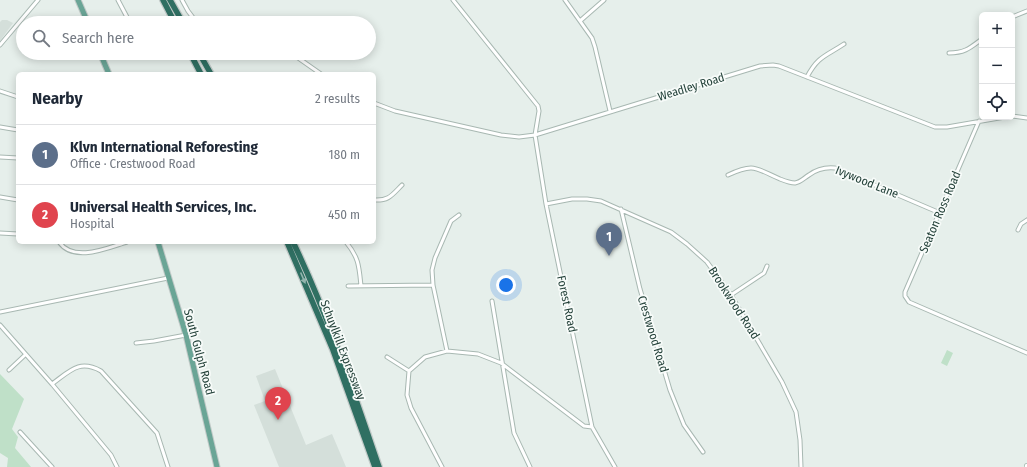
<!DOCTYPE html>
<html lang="en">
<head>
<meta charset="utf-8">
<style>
  :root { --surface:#fff; --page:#f2f2f3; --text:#1f2937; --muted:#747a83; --line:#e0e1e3; --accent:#7c3aed }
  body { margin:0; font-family:"Fira Sans Condensed",sans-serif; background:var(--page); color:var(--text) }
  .controls { position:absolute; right:12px; top:12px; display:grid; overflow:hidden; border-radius:6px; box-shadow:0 2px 10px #0003 }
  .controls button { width:36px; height:36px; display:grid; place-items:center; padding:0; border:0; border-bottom:1px solid var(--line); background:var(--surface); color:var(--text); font:20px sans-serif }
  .you { position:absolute; left:506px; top:285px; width:14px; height:14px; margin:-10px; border:3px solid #fff; border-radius:50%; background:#1a73e8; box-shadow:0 0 0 6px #1a73e833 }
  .badge { display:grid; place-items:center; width:26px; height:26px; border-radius:50%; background:var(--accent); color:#fff; font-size:13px; font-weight:700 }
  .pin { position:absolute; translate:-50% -33px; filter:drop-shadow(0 1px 2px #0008) }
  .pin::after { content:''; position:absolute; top:21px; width:14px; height:12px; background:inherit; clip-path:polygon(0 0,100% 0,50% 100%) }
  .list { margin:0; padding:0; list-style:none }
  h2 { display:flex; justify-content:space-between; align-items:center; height:52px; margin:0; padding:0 16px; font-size:17px }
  h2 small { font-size:13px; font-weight:400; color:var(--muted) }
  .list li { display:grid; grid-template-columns:26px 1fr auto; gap:12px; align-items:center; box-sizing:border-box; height:60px; padding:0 16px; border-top:1px solid var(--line) }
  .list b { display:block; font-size:15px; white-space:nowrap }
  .list p { margin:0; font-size:13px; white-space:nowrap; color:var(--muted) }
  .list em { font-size:13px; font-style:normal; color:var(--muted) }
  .icon { flex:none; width:22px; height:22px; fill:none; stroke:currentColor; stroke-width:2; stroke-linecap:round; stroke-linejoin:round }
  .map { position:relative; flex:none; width:1027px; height:467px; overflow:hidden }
  .search { position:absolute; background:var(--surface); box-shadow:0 2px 10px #0003; left:16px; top:16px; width:360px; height:44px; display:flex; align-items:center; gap:10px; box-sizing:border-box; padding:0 14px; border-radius:22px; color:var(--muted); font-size:15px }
  .panel { position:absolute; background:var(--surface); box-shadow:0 2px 10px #0003; left:16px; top:72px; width:360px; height:172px; border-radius:6px }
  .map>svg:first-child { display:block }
</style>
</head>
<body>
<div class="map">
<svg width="1027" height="467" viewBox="0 0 1027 467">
  <rect width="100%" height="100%" fill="#e6efeb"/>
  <path fill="#d4dfda" d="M 2,20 L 7,20 L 13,23 L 0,41 L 0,22 Z
    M 275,369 L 306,445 L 332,434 L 346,467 L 279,467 L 254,405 L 265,401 L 256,376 Z"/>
  <path fill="#bfe0c8" d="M 947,350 L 953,353 L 947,366 L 941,363 Z
    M 0,374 L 24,399 L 12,429 L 18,437 L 15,448 L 31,467 L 7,467 L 8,458 L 0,453 Z"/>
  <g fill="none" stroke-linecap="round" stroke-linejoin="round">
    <defs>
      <path id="street" d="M 118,0 L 128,19 L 132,23
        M 182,0 L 188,11 L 197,23
        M 453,0 L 538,106 L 539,111 L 535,135 L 546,204 L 592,427 L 615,467
        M 565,0 L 592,38 L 595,47 L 610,111
        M 1012,17 L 1027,11
        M 580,21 L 604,0
        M 0,45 L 38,0
        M 291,53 L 321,74
        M 949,53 C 965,53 970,48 982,39
        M 807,77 C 818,56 826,56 844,44
        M 0,91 L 18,97
        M 374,103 L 395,111 L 501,135 L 519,137 L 535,135 L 760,66 L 773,65 L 779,66 L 935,127 L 947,127 L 1005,117
        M 1012,116 L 1027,118
        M 979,121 L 905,292 L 905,296 L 909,302 L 1027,353
        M 0,127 L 18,130
        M 0,157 L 18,158
        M 728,175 C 754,163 755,168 780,179 C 785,181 790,183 795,183 C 801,182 804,178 809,175 C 817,169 825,167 835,168 L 940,213
        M 0,197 L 18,200
        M 374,200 C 389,201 392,195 402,185
        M 546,204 L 572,199 L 587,199 L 601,201 L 671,232 L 687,244 L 707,262 L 731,295 L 782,382 L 796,412 L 800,440 L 801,467
        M 621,209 L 640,289 L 670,390 L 684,425 L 703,452
        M 1018,230 L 1021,224 L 1027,220
        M 0,233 L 18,234
        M 59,242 C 74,263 107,248 127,242
        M 346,242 C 359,258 359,266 361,286
        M 348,286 L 433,285
        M 731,295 L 764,273 L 767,266
        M 492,301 L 514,433 L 530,467
        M 0,312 L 168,278
        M 0,325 L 52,384 L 111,455 L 117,467
        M 136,343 L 154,341 L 186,335
        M 447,351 L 433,285 L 432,270 L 435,258 L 451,221 L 459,215
        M 387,357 L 409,371
        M 9,370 L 25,355
        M 52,384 C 70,371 79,359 101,371 L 157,433 L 168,467
        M 20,432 L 52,467
        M 442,467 L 411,408 L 407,395 L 409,371 L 425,357 L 447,351 L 478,354 L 501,363 L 584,426 L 592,427"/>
      <path id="secondary" d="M 1027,467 L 1027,466"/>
      <path id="primary" d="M 78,0 L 88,23
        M 100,53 L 109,74
        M 158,242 L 186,335 L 217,467"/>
      <path id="highway" d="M 163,0 L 175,23
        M 170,0 L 183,23
        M 190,53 L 201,74
        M 199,53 L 211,74
        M 287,242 L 333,350 L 375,467
        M 293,242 C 328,315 353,391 379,467"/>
    </defs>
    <use href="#street" stroke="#a8b8b2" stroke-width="5"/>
    <use href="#secondary" stroke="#a4bbb3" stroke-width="6"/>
    <use href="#primary" stroke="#c2cac8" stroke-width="7"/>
    <use href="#highway" stroke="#c2cac8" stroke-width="8"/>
    <use href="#street" stroke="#fff" stroke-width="3"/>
    <use href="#secondary" stroke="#fff" stroke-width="4.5"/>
    <use href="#primary" stroke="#6aa596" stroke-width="5"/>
    <use href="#highway" stroke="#2f6f62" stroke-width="5.5"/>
  </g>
  <defs><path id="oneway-solid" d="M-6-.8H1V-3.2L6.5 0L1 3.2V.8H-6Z"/></defs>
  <use fill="#93b5ae" href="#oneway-solid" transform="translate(303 278) rotate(67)"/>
  <g text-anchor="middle" stroke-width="3.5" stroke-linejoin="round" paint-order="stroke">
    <g font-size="12" fill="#24423a" stroke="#f7fbf9">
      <text transform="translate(691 87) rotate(-17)" y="4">Weadley Road</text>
      <text transform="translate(867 182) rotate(22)" y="4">Ivywood Lane</text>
      <text transform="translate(940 212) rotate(-67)" y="4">Seaton Ross Road</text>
      <text transform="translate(734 303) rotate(57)" y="4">Brookwood Road</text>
      <text transform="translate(567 304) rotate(78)" y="4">Forest Road</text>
      <text transform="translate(653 334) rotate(73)" y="4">Crestwood Road</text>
      <text transform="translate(343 350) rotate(69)" y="4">Schuylkill Expressway</text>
      <text transform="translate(199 352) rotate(75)" y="4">South Gulph Road</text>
    </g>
  </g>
</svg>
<div class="controls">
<button>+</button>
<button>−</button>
<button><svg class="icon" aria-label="locate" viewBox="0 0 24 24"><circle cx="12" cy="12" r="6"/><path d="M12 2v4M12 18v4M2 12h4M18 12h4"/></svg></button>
</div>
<div class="you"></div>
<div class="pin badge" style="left:609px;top:256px;background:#5c6f8a">1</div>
<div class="pin badge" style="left:278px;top:420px;background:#e0444e">2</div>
<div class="search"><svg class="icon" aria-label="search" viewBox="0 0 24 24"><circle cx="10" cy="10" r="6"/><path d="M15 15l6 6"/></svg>Search here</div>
<section class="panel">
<h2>Nearby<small>2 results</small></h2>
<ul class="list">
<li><span class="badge" style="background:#5c6f8a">1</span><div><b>Klvn International Reforesting</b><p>Office · Crestwood Road</p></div><em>180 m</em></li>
<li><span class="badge" style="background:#e0444e">2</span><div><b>Universal Health Services, Inc.</b><p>Hospital</p></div><em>450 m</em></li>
</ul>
</section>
</div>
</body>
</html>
